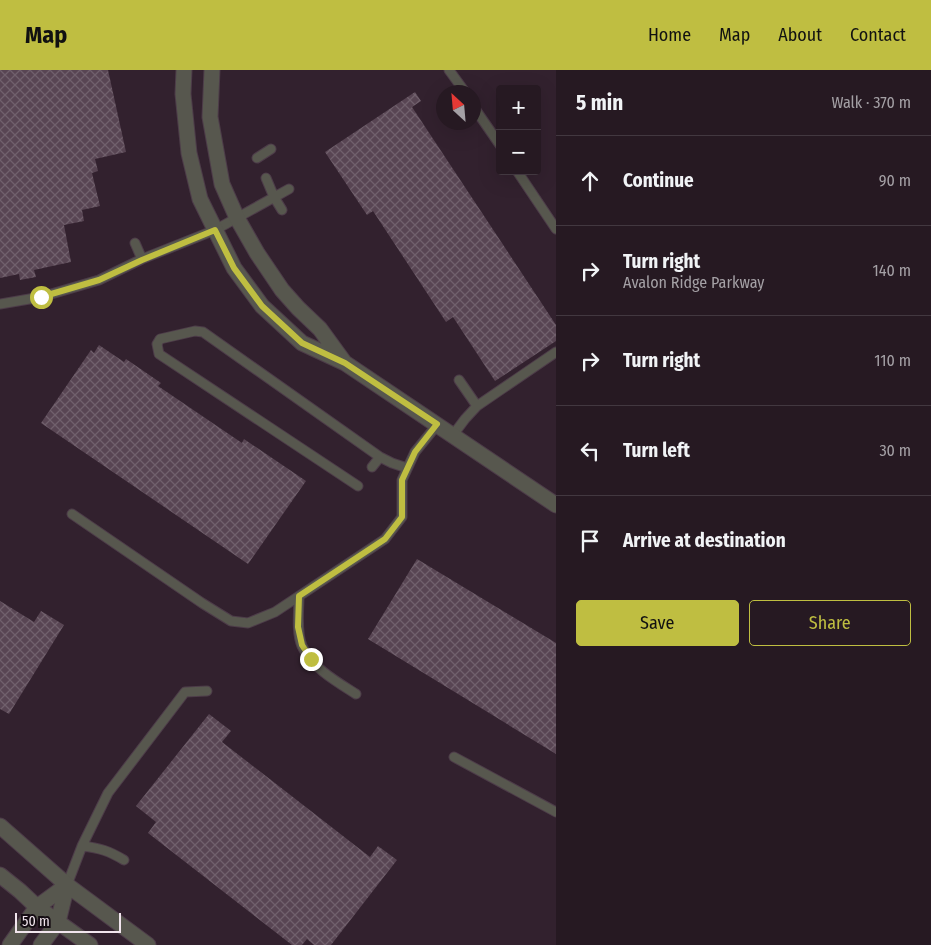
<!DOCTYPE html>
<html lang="en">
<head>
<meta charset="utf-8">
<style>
  :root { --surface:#261922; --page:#32262f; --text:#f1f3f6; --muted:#a4a0a5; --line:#423840; --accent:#bfbe41 }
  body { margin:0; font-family:"Fira Sans Condensed",sans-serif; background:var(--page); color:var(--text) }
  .controls { position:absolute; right:15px; top:15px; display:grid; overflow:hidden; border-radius:5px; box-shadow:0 5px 20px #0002 }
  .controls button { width:45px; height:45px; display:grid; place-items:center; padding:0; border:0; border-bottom:1px solid var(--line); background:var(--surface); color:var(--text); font:25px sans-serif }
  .compass { position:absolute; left:436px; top:15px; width:45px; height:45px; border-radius:50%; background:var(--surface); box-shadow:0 5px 20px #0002; rotate:334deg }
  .scale { position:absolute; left:15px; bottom:12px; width:106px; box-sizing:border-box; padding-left:5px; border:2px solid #f1e5ed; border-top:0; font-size:14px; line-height:18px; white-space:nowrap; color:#f1e5ed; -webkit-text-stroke:4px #150d13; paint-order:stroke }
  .stop { position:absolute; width:15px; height:15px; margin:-11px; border:4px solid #bfbe41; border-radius:50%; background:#fff }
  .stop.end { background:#bfbe41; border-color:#fff; box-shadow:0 1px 5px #0008 }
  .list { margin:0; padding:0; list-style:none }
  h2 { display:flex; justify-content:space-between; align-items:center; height:65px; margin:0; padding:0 20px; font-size:21px }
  h2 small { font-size:16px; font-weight:400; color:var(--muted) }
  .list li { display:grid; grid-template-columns:32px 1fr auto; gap:15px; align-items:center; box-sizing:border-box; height:90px; padding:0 20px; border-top:1px solid var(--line) }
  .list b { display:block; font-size:19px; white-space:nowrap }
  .list p { margin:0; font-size:16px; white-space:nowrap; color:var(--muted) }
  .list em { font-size:16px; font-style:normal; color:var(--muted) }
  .actions { display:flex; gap:10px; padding:15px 20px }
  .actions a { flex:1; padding:11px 0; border:1px solid var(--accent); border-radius:5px; text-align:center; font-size:18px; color:var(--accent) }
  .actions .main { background:var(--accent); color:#111 }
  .icon { flex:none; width:28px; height:28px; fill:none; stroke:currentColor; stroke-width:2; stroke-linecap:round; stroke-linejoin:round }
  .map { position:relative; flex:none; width:556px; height:875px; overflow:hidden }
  header { display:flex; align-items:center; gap:30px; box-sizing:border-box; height:70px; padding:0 25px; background:var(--accent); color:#111 }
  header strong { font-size:24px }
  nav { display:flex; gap:28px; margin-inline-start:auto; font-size:18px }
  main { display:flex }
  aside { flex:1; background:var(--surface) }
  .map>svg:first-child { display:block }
</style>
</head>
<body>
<header>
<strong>Map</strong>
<nav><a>Home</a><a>Map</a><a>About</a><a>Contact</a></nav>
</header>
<main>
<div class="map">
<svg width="556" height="875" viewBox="0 0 556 875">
  <defs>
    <pattern id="building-cross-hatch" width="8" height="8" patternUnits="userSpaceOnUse" patternTransform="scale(1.25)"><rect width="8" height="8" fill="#584553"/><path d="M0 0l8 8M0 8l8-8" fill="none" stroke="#70606c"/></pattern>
  </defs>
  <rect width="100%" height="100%" fill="#32212e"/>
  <path fill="url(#building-cross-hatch)" d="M 0,0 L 108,0 L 126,82 L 95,89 L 98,101 L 92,103 L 100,136 L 82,140 L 84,151 L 64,155 L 71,192 L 34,200 L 36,207 L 20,210 L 19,204 L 0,208 Z
    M 415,22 L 421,31 L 412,37 L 556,255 L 556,271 L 495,311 L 453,247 L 446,252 L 373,141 L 367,145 L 325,82 Z
    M 99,275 L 124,292 L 126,289 L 161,313 L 158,316 L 242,373 L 244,369 L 306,411 L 248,494 L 41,353 L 91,280 L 94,283 Z
    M 417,489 L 556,573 L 556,684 L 368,569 Z
    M 0,531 L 34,552 L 41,541 L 64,555 L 9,644 L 0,639 Z
    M 209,644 L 231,661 L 222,672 L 370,787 L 378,776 L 397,790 L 331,875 L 314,875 L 307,869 L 302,875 L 292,875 L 148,763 L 156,752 L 136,736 Z"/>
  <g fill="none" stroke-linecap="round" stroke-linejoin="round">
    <defs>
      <path id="lane" d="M 449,0 L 465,22
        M 473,36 L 500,75
        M 257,88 L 271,79
        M 517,101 L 556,159
        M 266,108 L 274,127 L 282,140
        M 135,173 L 142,189
        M 0,234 L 41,227 L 99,210 L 142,189 L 215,160 L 289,119
        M 459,310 L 477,336
        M 453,365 L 465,349 L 477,336 L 556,282
        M 372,397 L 380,387
        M 358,416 L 159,284 L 157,274 L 160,269 L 195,261 L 203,262 L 380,387 L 392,393 L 407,398
        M 72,444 L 202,533 L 231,551 L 248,553 L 275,542 L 385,469 L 402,447 L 402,410 L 415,382 L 437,355
        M 299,526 C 299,540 296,562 302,576 C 312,598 337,612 356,624
        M 454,687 L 556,742
        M 82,776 C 100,778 109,781 124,790
        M 67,815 L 82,776 L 108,723 L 185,622 L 207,621"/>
      <path id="street" d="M 184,0 L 183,24 L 189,83 L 200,129 L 234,198 L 262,236 L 302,273 L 345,293 L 556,435
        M 212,0 L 210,47 L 222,114 L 237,148 L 257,183 L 282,220 L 298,238 L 320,259 L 344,292
        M 0,756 L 67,815 L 148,875
        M 0,805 L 20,821 L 37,837 L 90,875
        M 10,875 L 37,837 L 67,815
        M 41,875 L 58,852 L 67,815"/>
    </defs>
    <use href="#lane" stroke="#4d3c49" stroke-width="11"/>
    <use href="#street" stroke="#4d3c49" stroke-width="17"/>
    <use href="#lane" stroke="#57574e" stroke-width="9"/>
    <use href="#street" stroke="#57574e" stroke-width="15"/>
  </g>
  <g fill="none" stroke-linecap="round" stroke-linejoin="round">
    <path stroke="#bfbe41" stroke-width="6" d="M 41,227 L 99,210 L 142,190 L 215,160 L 234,198 L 262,236 L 302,273 L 345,293 L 437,354 L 415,382 L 402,410 L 402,447 L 385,469 L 299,526 L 298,557 L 302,575 L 311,589"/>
  </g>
</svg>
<div class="controls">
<button>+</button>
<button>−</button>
</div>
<svg class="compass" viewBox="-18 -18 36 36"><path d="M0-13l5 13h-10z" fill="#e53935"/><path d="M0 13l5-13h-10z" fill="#a4a0a5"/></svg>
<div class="scale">50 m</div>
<div class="stop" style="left:41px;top:227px"></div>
<div class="stop end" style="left:311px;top:589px"></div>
</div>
<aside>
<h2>5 min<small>Walk · 370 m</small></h2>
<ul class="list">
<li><svg class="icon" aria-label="ahead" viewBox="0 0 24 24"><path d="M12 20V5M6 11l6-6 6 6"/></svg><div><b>Continue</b></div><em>90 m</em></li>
<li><svg class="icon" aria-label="right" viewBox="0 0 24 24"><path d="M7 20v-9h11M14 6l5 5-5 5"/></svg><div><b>Turn right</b><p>Avalon Ridge Parkway</p></div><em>140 m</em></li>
<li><svg class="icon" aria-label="right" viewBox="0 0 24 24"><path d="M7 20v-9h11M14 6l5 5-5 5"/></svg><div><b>Turn right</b></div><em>110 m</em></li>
<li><svg class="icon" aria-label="left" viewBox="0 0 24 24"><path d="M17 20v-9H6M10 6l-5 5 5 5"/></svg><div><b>Turn left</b></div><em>30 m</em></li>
<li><svg class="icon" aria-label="arrive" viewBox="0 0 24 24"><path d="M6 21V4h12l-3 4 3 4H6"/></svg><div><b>Arrive at destination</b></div></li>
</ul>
<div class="actions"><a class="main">Save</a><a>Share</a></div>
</aside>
</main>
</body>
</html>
